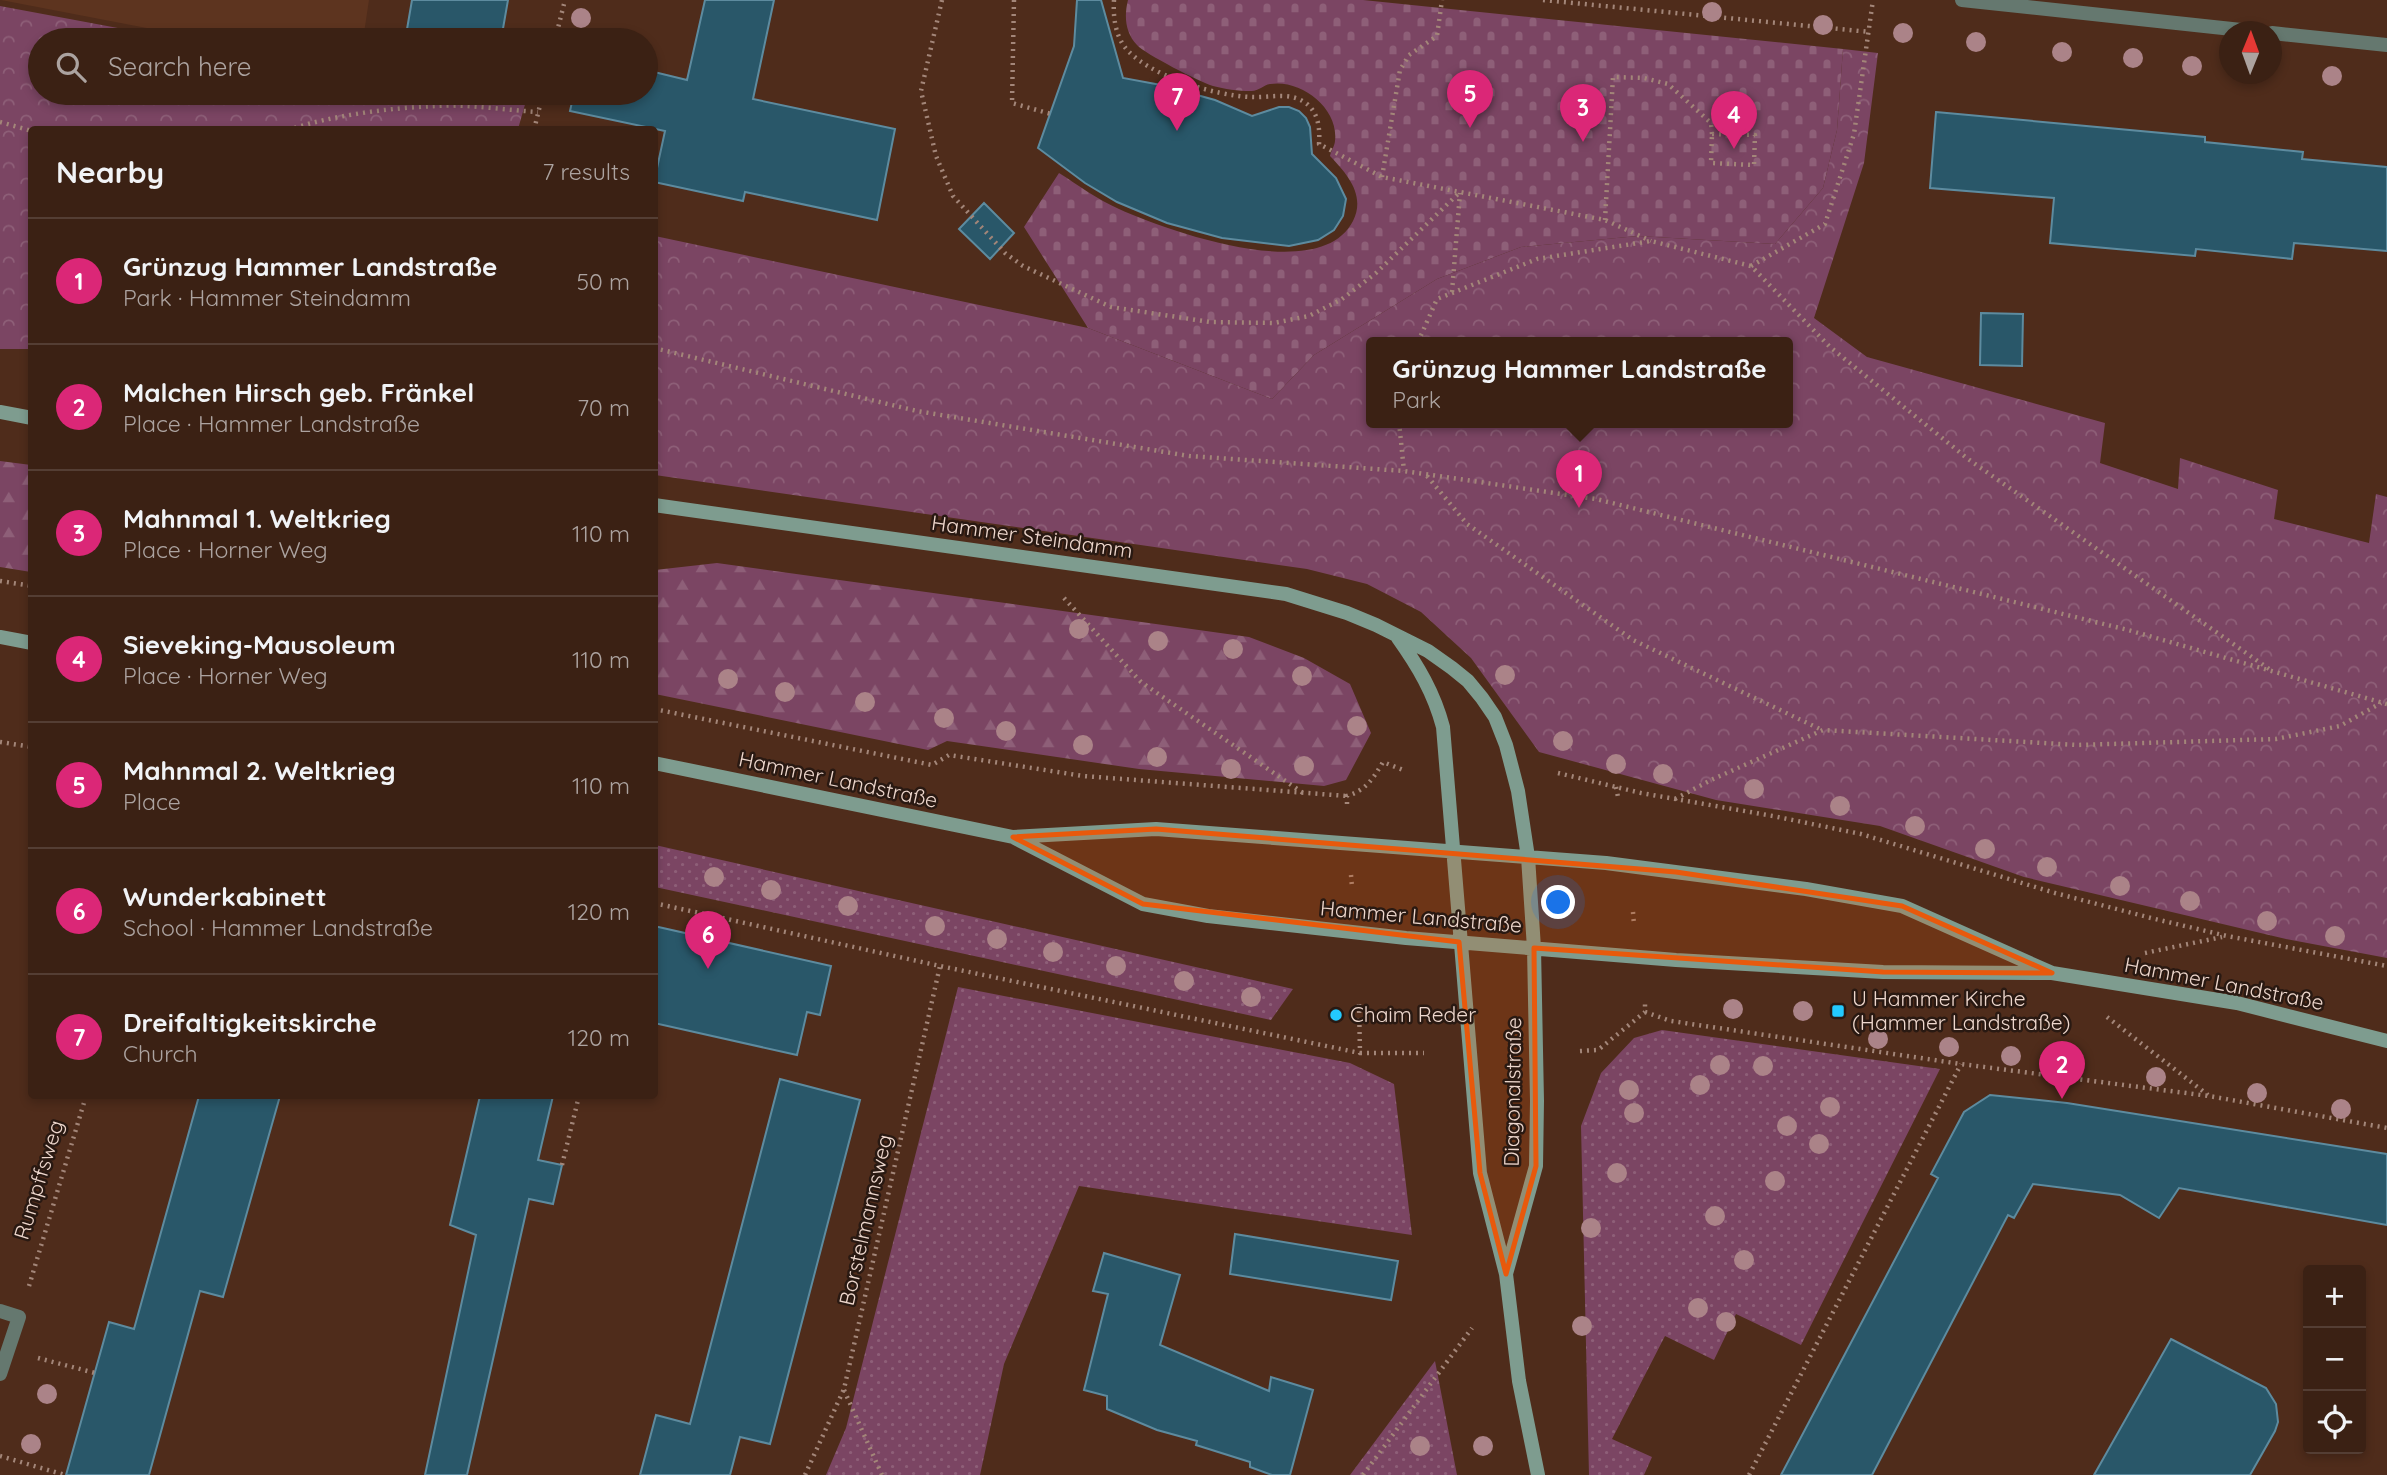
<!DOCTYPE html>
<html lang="en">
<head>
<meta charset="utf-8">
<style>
  :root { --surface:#3b2114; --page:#462e22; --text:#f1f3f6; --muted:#aca3a0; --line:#543e34; --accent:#db2777 }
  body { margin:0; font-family:Quicksand,sans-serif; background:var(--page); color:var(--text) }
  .controls { position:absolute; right:21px; bottom:21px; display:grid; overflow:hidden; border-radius:7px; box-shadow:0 4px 10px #0003 }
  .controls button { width:63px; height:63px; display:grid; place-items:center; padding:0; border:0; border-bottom:2px solid var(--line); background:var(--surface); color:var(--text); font:35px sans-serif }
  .compass { position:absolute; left:2219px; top:21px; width:63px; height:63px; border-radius:50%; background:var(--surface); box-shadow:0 4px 10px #0003; rotate:1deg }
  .you { position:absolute; left:1559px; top:903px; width:24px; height:24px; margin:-18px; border:5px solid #fff; border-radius:50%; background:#1a73e8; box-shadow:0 0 0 10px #1a73e833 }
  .badge { display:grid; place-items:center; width:46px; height:46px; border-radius:50%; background:var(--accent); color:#fff; font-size:23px; font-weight:700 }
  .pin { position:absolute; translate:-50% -58px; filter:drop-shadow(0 2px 4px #0008) }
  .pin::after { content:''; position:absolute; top:37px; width:24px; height:21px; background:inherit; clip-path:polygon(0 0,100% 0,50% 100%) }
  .popup { position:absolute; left:1366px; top:337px; width:427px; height:91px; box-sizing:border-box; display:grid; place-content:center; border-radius:7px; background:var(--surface); filter:drop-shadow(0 2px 5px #0005); font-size:23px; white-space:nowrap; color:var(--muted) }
  .popup b { font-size:26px; color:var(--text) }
  .popup::after { content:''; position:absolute; left:50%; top:100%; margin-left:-14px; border:14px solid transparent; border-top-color:var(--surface) }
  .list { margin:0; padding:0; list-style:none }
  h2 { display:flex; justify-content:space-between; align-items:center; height:91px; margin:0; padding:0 28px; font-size:30px }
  h2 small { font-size:23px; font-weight:400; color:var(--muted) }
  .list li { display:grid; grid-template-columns:46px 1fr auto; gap:21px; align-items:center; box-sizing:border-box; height:126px; padding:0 28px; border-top:2px solid var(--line) }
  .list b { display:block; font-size:26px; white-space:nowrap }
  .list p { margin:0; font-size:23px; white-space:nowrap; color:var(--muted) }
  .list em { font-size:23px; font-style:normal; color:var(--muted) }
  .icon { flex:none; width:38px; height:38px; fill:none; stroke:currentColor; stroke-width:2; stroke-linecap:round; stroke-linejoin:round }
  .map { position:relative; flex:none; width:2387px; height:1475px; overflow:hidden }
  .search { position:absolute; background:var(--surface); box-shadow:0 4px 10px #0003; left:28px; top:28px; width:630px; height:77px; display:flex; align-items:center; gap:18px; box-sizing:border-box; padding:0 24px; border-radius:38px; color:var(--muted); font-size:26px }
  .panel { position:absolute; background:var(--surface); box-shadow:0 4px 10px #0003; left:28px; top:126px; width:630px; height:973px; border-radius:7px }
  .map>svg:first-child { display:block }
</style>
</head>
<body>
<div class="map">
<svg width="2387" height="1475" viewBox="0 0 2387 1475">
  <defs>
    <pattern id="grass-dots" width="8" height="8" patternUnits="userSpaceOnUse" patternTransform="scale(1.75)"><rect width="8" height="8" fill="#7b4563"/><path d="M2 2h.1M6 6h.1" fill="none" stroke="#8e5f78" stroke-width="1.8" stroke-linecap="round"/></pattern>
    <pattern id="forest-firs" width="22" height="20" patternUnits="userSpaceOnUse" patternTransform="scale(1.75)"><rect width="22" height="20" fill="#7b4563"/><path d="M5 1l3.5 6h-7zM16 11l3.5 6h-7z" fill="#8e5f78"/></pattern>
    <pattern id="cemetery-stones" width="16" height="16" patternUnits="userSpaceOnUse" patternTransform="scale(1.75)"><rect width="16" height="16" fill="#7b4563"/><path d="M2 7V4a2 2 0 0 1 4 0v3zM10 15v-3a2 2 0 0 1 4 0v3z" fill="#8e5f78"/></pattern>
    <pattern id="park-crowns" width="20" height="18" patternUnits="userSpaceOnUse" patternTransform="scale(1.75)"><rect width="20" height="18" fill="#7b4563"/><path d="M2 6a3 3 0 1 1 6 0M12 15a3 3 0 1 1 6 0" fill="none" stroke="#8e5f78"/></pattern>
  </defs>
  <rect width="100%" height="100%" fill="#4f2c1b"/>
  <path fill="#5d341f" d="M 1,0 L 369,0 L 363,40 L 209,40 Z"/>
  <path fill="url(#grass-dots)" d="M 655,845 L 1293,989 L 1271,1020 L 655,887 Z
    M 958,987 L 1350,1063 L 1394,1084 L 1412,1235 L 1079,1186 L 1004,1364 L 980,1475 L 826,1475 L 846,1428 Z
    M 1662,1030 L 1940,1069 L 1801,1345 L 1736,1314 L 1714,1360 L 1665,1336 L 1612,1439 L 1652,1457 L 1644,1475 L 1589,1475 L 1581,1126 L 1601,1073 L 1634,1038 Z
    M 1435,1361 L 1457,1475 L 1350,1475 Z"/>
  <path fill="url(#forest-firs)" d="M 0,461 L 31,465 L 31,572 L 0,567 Z
    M 717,563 L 1249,637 L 1304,658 L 1350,684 L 1371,733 L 1346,780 L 1324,786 L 1139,769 L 947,741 L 928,750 L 655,694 L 655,570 Z"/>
  <path fill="url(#cemetery-stones)" d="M 1128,0 L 1363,0 L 1843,49 L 1837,130 L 1823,188 L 1775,244 L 1638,236 L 1521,247 L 1437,279 L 1314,355 L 1272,399 L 1088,328 L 1024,227 L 1059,173 C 1078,185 1098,200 1119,209 C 1168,231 1320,286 1353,221 C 1366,195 1347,174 1330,156 C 1331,151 1335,145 1335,141 C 1339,108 1301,79 1270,84 C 1263,85 1258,92 1250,91 C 1239,91 1224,89 1213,86 C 1200,82 1145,54 1137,45 C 1125,32 1124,16 1128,0 Z"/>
  <path fill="url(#park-crowns)" fill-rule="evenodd" d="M 0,6 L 182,40 L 40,40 L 40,93 L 477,93 L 526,101 L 518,129 L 32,130 L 31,349 L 0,349 Z
    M 1843,49 L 1878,53 L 1864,163 L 1814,318 L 1867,357 L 2105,423 L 2100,463 L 2178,489 L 2180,458 L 2278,490 L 2274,519 L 2369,543 L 2376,494 L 2387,497 L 2387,958 L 2286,939 L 2024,877 L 1880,826 L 1716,800 L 1539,752 L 1471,658 L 1421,612 L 1367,584 L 1307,569 L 655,475 L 655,236 L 1088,328 L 1272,399 L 1314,355 L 1437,279 L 1521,247 L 1638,236 L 1775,244 L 1823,188 L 1837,130 ZM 1371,342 L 1787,342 L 1787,422 L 1371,422 Z"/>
  <path fill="#295769" stroke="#5d8b9f" stroke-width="2" d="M 412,0 L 508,0 L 501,40 L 436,40 L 406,35 Z
    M 705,0 L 774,0 L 753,99 L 895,129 L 877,220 L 745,192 L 743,201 L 654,182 L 665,131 L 570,111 L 574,93 L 646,93 L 646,70 L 687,80 Z
    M 1077,0 L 1101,0 L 1123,78 L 1161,85 L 1215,100 L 1252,116 L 1279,107 L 1289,107 L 1299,111 L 1306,118 L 1310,127 L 1312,154 L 1336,178 L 1346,199 L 1343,216 L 1334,230 L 1318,240 L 1289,246 L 1222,238 L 1167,223 L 1117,202 L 1085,183 L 1038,148 L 1074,46 Z
    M 1936,112 L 2205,137 L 2205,142 L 2303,152 L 2302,159 L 2387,167 L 2387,251 L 2294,243 L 2292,259 L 2196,249 L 2195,256 L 2050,243 L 2054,198 L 1930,188 Z
    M 984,203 L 1014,233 L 990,259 L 959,229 Z
    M 1981,313 L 2023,314 L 2022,366 L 1980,365 Z
    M 654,926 L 831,966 L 820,1015 L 807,1012 L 797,1055 L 654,1023 Z
    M 780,1079 L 860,1100 L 770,1444 L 740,1437 L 730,1475 L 640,1475 L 656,1415 L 690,1424 Z
    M 1990,1095 L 2067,1103 L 2387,1154 L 2387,1225 L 2179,1188 L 2159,1218 L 2120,1195 L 2033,1184 L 2014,1218 L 2008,1215 L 1872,1475 L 1781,1475 L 1938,1178 L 1931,1174 L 1964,1112 Z
    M 199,1096 L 280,1096 L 223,1297 L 200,1291 L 149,1475 L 66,1475 L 109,1322 L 134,1329 Z
    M 480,1096 L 553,1096 L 538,1160 L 562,1165 L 553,1204 L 529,1199 L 467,1475 L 425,1475 L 476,1235 L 450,1225 Z
    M 1235,1234 L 1398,1261 L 1391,1300 L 1230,1274 Z
    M 1104,1253 L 1180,1275 L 1160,1345 L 1269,1391 L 1271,1377 L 1313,1390 L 1290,1475 L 1272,1475 L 1250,1467 L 1250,1462 L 1196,1445 L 1197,1441 L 1157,1430 L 1107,1409 L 1107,1396 L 1084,1390 L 1108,1294 L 1093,1291 Z
    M 2171,1339 L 2266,1388 L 2276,1404 L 2278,1422 L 2275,1431 L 2250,1475 L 2094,1475 Z"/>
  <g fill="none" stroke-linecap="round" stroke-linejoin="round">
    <path stroke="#a38679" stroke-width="4.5" stroke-dasharray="2 5" stroke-linecap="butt" d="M 942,0 L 921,91 L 936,156 L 953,196 L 1005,253 L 1023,266 L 1111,307 L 1210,322 L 1274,323 L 1309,316 L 1342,299 L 1376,273 L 1460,192
      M 1014,0 L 1012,103 L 1051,114
      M 1114,0 C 1113,16 1115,33 1124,46 C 1145,75 1216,96 1251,97 C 1270,98 1291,91 1307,104 C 1319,114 1320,130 1319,144 L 1382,177 L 1605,220 L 1651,241
      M 1543,0 L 1870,32
      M 555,40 L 565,0
      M 0,122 L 32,131
      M 288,130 C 333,115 389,108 436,106 C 469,104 505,110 538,112
      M 534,130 L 543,93
      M 1712,134 L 1755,135 L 1754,165 L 1711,163 Z
      M 1382,177 L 1400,70 L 1409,55 L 1437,36 L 1442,0
      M 1605,220 L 1613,77 L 1644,78 L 1668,84 L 1711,123 L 1712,134
      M 1751,266 L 1825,224 L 1854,134 L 1873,0
      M 1452,292 L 1460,193
      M 1418,342 L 1437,299 L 1537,259 L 1651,241 L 1751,266 L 1830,347 L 1968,459 L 2272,671
      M 654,348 L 917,411 L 1189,456 L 1404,471 L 1596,499 L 2128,630 L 2387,704
      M 1399,422 L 1404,471
      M 1427,476 L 1467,524 L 1633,640 L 1822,730
      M 0,581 L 32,586
      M 1064,598 L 1141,682 L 1303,793
      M 654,709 L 932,765 L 949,755 L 1083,776 L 1347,796
      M 0,742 L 32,747
      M 1558,773 L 1641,793 L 1773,816 L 1861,834 L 2055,893 L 2151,918 L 2227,936 L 2387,966
      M 1616,787 L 1618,797
      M 1675,799 L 1711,780 L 1823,730 L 2077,745 L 2276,739 L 2340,726 L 2381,703
      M 1347,804 L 1347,796 C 1366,790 1373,779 1383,762 L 1403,770
      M 1351,875 L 1352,887
      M 654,903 L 940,966 L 1360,1053
      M 1633,912 L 1634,925
      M 2145,953 L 2222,937
      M 1359,1004 L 1360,1053 L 1424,1053
      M 1645,1012 L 1671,1021 L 1961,1064 L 2209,1096 L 2387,1128
      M 2107,1017 L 2208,1095
      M 1580,1051 L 1598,1050 L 1645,1012 L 1645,1004
      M 562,1165 L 579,1096
      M 29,1286 L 86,1096
      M 38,1358 L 95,1373
      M 844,1390 L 882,1475
      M 0,1456 L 65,1475
      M 805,1475 L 844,1389 L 940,966
      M 1363,1475 L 1472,1328
      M 1749,1475 L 1961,1064"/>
    <path stroke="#65786f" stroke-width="14" d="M 1962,0 L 2260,32
      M 2272,33 L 2387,45
      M 0,1311 L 19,1317 L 0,1374"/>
    <path stroke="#7e9c8f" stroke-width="14" d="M 0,412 L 32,418
      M 654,505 L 1286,594 L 1347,613 L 1376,625 L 1428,651 L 1452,668 L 1468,681 L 1482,698 L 1495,717 L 1506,745 L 1518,791 L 1528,857 L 1534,948 L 1537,1101 L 1536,1166 L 1506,1274
      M 0,637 L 32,643
      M 1398,638 C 1418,666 1434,693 1443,727 L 1480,1173 L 1506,1274 L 1519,1381 L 1538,1475
      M 654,763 L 1013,837 L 1156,829 L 1606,863 L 1806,889 L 1902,906 L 2052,973
      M 1015,838 L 1143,904 L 1208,916 L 1406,938 L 1676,960 L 1883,972 L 2052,973 L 2237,1003 L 2387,1041"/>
  </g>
  <g fill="#ab8388">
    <circle cx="1712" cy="12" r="10"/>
    <circle cx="581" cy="18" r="10"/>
    <circle cx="1823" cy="25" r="10"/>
    <circle cx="1903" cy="33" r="10"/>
    <circle cx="1976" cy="42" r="10"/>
    <circle cx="2062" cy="52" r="10"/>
    <circle cx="2133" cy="58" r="10"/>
    <circle cx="2192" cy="66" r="10"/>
    <circle cx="2332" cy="76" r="10"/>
    <circle cx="1079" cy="629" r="10"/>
    <circle cx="1158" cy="641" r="10"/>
    <circle cx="1233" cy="649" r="10"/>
    <circle cx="1505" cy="675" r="10"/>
    <circle cx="1302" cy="676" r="10"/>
    <circle cx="728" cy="679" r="10"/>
    <circle cx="785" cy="692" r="10"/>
    <circle cx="865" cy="702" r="10"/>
    <circle cx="944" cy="718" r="10"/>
    <circle cx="1357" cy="726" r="10"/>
    <circle cx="1006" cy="731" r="10"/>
    <circle cx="1563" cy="741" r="10"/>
    <circle cx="1083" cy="745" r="10"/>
    <circle cx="1157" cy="757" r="10"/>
    <circle cx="1616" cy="764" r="10"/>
    <circle cx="1304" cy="766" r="10"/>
    <circle cx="1231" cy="769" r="10"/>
    <circle cx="1663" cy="774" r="10"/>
    <circle cx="1754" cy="789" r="10"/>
    <circle cx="1840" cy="806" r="10"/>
    <circle cx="1915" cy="826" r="10"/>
    <circle cx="1985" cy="849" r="10"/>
    <circle cx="2047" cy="867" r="10"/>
    <circle cx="714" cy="877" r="10"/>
    <circle cx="2120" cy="886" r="10"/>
    <circle cx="771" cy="890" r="10"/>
    <circle cx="2190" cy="901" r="10"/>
    <circle cx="848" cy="906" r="10"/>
    <circle cx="2267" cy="921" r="10"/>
    <circle cx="935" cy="926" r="10"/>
    <circle cx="2335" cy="936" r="10"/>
    <circle cx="997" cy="939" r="10"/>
    <circle cx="1053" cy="952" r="10"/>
    <circle cx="1116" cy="966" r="10"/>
    <circle cx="1184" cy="981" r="10"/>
    <circle cx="1251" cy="997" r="10"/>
    <circle cx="1733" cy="1009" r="10"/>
    <circle cx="1803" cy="1011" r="10"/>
    <circle cx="1878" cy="1039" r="10"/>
    <circle cx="1949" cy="1047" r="10"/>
    <circle cx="2011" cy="1056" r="10"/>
    <circle cx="1720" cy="1065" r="10"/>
    <circle cx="2073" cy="1065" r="10"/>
    <circle cx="1763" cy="1066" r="10"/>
    <circle cx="2156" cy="1077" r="10"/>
    <circle cx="1700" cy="1085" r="10"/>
    <circle cx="1629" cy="1090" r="10"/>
    <circle cx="2257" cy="1093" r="10"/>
    <circle cx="1830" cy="1107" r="10"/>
    <circle cx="2341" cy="1109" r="10"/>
    <circle cx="1634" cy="1113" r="10"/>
    <circle cx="1787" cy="1126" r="10"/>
    <circle cx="1819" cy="1144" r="10"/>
    <circle cx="1617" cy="1173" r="10"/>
    <circle cx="1775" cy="1181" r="10"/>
    <circle cx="1715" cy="1216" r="10"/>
    <circle cx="1591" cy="1228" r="10"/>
    <circle cx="1744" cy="1260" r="10"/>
    <circle cx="1698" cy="1308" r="10"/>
    <circle cx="1726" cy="1322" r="10"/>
    <circle cx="1582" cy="1326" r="10"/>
    <circle cx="47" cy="1394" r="10"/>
    <circle cx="31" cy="1444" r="10"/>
    <circle cx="1420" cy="1446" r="10"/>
    <circle cx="1483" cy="1446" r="10"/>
  </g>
  <path fill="#e8590c" fill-opacity="0.2" stroke="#e8590c" stroke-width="5" stroke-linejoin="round" d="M 1156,829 L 1676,872 L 1902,906 L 2052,973 L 1883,972 L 1534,948 L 1536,1166 L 1506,1274 L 1480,1173 L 1459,942 L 1143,904 L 1013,837 Z"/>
  <g fill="#23c9fe" stroke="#291912" stroke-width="2.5">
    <rect x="1831" y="1004" width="14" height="14" rx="3.5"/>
    <circle cx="1336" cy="1015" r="7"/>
  </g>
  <g text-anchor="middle" stroke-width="5" stroke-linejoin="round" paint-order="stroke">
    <g font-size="21" fill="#eed7cd" stroke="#291912">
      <text transform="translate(1032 537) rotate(8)" y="7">Hammer Steindamm</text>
      <text transform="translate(838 780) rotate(12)" y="7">Hammer Landstraße</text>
      <text transform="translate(1421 917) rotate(5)" y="7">Hammer Landstraße</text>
      <text transform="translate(2224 984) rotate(11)" y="7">Hammer Landstraße</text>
      <text transform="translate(1513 1092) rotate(-89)" y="7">Diagonalstraße</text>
      <text transform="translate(39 1180) rotate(-73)" y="7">Rumpffsweg</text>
      <text transform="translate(866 1220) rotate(-77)" y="7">Borstelmannsweg</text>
    </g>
    <g font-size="21" fill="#eed7cd" stroke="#291912" text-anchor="start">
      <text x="1852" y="1006">U Hammer Kirche<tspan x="1852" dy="24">(Hammer Landstraße)</tspan></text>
      <text x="1350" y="1022">Chaim Reder</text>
    </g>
  </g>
</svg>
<div class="controls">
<button>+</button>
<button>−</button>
<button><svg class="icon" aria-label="locate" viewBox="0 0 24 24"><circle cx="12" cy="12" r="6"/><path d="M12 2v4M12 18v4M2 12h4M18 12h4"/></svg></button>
</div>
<svg class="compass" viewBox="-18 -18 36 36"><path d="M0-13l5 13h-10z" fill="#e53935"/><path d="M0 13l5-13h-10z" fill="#aca3a0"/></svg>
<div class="you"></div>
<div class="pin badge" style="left:1579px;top:508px">1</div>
<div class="popup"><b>Grünzug Hammer Landstraße</b>Park</div>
<div class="pin badge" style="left:2062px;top:1099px">2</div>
<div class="pin badge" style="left:1583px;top:142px">3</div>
<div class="pin badge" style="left:1734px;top:149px">4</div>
<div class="pin badge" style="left:1470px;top:128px">5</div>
<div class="pin badge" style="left:708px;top:969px">6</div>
<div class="pin badge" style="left:1177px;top:131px">7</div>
<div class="search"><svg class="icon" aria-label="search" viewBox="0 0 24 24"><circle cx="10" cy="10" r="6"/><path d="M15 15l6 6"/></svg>Search here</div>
<section class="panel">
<h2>Nearby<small>7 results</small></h2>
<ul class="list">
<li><span class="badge">1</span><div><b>Grünzug Hammer Landstraße</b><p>Park · Hammer Steindamm</p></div><em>50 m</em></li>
<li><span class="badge">2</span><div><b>Malchen Hirsch geb. Fränkel</b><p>Place · Hammer Landstraße</p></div><em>70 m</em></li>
<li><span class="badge">3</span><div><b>Mahnmal 1. Weltkrieg</b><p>Place · Horner Weg</p></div><em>110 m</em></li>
<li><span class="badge">4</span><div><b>Sieveking-Mausoleum</b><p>Place · Horner Weg</p></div><em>110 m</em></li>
<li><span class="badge">5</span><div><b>Mahnmal 2. Weltkrieg</b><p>Place</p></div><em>110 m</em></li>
<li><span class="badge">6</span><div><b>Wunderkabinett</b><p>School · Hammer Landstraße</p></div><em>120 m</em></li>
<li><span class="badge">7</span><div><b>Dreifaltigkeitskirche</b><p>Church</p></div><em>120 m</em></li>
</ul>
</section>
</div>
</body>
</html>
